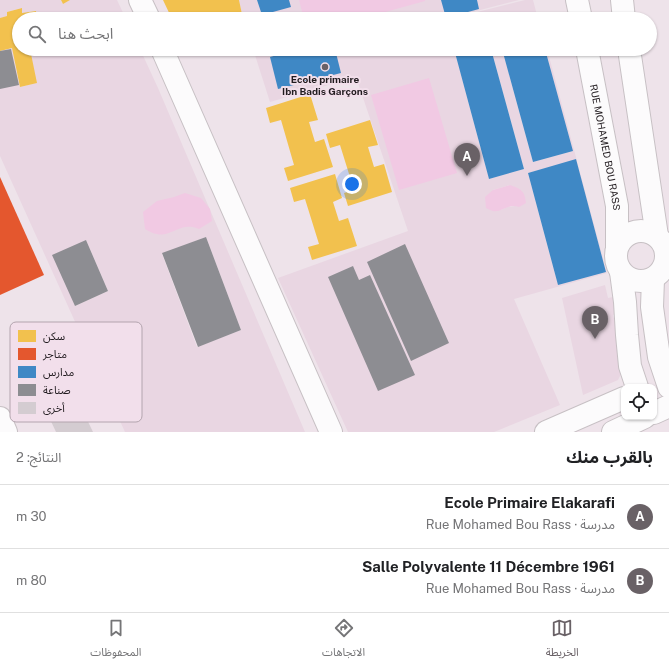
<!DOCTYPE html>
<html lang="ar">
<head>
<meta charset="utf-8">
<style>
  :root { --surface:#fff; --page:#f2f2f2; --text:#202124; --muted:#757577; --line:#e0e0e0; --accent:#696166 }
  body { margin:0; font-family:"Public Sans","Noto Sans Arabic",sans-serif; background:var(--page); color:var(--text); direction:rtl }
  .controls { position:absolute; right:12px; bottom:12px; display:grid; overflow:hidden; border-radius:8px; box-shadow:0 1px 3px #0004 }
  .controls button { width:36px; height:36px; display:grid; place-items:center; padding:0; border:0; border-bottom:1px solid var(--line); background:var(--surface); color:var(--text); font:20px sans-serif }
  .you { position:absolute; left:352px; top:184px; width:14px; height:14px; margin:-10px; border:3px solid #fff; border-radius:50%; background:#1a73e8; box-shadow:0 0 0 6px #1a73e833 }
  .badge { display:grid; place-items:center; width:26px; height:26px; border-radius:50%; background:var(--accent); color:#fff; font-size:13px; font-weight:700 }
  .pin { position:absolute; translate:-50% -33px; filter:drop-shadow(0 1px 2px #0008) }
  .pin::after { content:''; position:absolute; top:21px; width:14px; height:12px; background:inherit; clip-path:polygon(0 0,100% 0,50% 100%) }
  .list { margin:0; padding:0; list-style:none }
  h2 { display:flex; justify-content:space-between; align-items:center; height:52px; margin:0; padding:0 16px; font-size:17px }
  h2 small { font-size:13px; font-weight:400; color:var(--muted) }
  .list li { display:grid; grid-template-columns:26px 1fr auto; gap:12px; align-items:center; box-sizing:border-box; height:64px; padding:0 16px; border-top:1px solid var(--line) }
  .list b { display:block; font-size:15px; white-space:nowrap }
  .list p { margin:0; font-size:13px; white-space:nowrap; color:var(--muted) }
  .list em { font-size:13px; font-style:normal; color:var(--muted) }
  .icon { flex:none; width:22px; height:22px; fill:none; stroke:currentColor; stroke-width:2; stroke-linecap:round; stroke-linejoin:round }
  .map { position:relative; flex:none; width:669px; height:432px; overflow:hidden; direction:ltr }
  .search { position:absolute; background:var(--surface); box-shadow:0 1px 3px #0004; left:12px; right:12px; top:12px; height:44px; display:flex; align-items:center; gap:10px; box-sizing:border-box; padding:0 14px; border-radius:22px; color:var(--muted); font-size:15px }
  .sheet { height:180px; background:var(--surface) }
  nav { display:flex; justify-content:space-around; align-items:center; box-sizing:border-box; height:56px; border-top:1px solid var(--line); background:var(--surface); font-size:11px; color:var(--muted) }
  nav a { display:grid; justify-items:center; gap:2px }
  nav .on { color:var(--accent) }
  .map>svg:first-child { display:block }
</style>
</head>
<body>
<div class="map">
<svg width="669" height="432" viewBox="0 0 669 432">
  <rect width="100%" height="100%" fill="#eee3ea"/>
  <path fill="#e9d6e2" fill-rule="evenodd" d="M 0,0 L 61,0 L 63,4 L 70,0 L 117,0 L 126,19 L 37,19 L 36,11 L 22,13 L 21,8 L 7,12 L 7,16 L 0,18 Z
    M 239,0 L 519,0 L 446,19 L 243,19 Z
    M 525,0 L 533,0 L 538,19 L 449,19 Z
    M 12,48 L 20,87 L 36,83 L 30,49 L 140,49 L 158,88 L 305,432 L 125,432 L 0,156 L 0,51 ZM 206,237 L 241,330 L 197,347 L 162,254 ZM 86,240 L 108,291 L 75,306 Z
    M 253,49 L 454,49 L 489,179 L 524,169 L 491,49 L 502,49 L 533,162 L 573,151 L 545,49 L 547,49 L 607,273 L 514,299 L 560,405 L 494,432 L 348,432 L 278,278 L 408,231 L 356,77 L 270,102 ZM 576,160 L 606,272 L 558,285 L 528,173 ZM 510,185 L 515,206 L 507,207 L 501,210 L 493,190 Z
    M 605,285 L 608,298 L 613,297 L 617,313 L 613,315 L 626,364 L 618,380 L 583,395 L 562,298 Z"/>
  <path fill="#f1c9e3" d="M 299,0 L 425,0 L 425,1 L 360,19 L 304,19 Z
    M 429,78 L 457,173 L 399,190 L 371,95 Z
    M 510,185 C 521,189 525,191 526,203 L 519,207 C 508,203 502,213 493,211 C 490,210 488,209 486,208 L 485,197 L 493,190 Z
    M 185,193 L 201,198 L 210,209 L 212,221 L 199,229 C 180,221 171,238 157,234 C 153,234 149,231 145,229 L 143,212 L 157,201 L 174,197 Z"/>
  <path fill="#f2c14e" d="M 61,0 L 70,0 L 63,4 Z
    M 163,0 L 239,0 L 243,19 L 172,19 Z
    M 22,8 L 22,13 L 36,11 L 37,19 L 19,19 L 19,49 L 30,49 L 37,83 L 20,87 L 12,48 L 0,51 L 0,18 L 7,16 L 7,12 Z
    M 310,94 L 318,120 L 309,122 L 315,142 L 324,139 L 333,167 L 288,181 L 284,168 L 294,165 L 281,120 L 270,123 L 266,108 Z
    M 370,120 L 378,145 L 368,147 L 374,167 L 384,164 L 392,192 L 348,206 L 344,193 L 354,190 L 340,145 L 330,148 L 326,134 Z
    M 335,174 L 342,198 L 333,202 L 339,221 L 348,218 L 357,246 L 312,260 L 308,247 L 319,244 L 305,199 L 294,202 L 290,188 Z"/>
  <path fill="#e4572e" d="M 0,177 L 44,275 L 0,295 Z"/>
  <path fill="#3f88c5" d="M 257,0 L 289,0 L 291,7 L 262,15 Z
    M 441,0 L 477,0 L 479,9 L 446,18 Z
    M 299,49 L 335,49 L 341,73 L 278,89 L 270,57 Z
    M 454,49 L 491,49 L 524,169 L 489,179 Z
    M 502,49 L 545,49 L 573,151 L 533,162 Z
    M 576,159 L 606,272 L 558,285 L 528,173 Z"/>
  <path fill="#8d8d92" d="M 11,49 L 19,85 L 0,89 L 0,51 Z
    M 206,237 L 241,330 L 198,347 L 162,253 Z
    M 86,240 L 108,291 L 75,306 L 52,255 Z
    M 405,244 L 449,343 L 411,361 L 367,262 Z
    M 353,266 L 359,280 L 370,275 L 415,375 L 378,391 L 328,277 Z"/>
  <path fill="#d4ccd1" d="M 79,403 L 93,432 L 56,432 L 49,417 Z"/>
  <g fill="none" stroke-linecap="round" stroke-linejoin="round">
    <defs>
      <g id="minor">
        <path d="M 140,0 L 149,19"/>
        <path d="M 577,0 L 581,19"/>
        <path d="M 622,0 L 624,19"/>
        <path d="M 162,49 L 331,432"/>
        <path id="s1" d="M 587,49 L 617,206 L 617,247"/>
        <path d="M 629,49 L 657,236"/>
        <circle cx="641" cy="256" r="25"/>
        <path d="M 621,272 L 625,302 L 627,335 L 630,366 L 637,387"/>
        <path d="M 653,279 L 652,307 L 659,357 L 669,387"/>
        <path d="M 654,413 L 669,406"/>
        <path d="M 0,418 L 6,432"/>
        <path d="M 546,432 L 624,398"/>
        <path d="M 613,432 L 645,417"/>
      </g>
    </defs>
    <use href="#minor" stroke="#c7c0c4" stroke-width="24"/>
    <use href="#minor" stroke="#fcfbfc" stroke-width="22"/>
  </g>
  <circle fill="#696166" stroke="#f2dfeb" stroke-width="1.5" cx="325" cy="67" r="4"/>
  <g text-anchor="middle" stroke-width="4" stroke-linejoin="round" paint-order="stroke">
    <g font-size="10" font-weight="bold" fill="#211b1f" stroke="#f2dfeb">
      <text x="325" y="83">Ecole primaire<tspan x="325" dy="12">Ibn Badis Garçons</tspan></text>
    </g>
    <g font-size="10" fill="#211b1f" stroke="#f2dfeb">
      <text dy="4" stroke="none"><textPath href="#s1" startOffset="100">RUE MOHAMED BOU RASS</textPath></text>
    </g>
  </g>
  <rect x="10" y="322" width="132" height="100" rx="6" fill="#f2dfeb" stroke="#b3a4ae" stroke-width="1"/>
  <rect x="18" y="330" width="18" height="12" fill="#f2c14e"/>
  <rect x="18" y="348" width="18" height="12" fill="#e4572e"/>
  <rect x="18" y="366" width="18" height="12" fill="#3f88c5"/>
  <rect x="18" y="384" width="18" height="12" fill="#8d8d92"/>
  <rect x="18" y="402" width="18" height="12" fill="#d4ccd1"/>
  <g font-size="11" fill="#211b1f">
    <text x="43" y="340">سكن</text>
    <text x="43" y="358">متاجر</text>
    <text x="43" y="376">مدارس</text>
    <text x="43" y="394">صناعة</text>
    <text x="43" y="412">أخرى</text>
  </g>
</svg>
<div class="controls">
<button><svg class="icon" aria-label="locate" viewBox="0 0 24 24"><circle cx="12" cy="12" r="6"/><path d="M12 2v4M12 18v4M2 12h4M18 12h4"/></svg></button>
</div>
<div class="you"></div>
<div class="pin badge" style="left:467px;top:176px">A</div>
<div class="pin badge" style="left:595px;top:339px">B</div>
<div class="search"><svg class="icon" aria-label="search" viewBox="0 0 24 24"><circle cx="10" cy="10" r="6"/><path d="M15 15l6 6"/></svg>ابحث هنا</div>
</div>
<section class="sheet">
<h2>بالقرب منك<small>النتائج: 2</small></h2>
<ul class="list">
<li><span class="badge">A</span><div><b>Ecole Primaire Elakarafi</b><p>مدرسة · Rue Mohamed Bou Rass</p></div><em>30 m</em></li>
<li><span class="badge">B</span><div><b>Salle Polyvalente 11 Décembre 1961</b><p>مدرسة · Rue Mohamed Bou Rass</p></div><em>80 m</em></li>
</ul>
</section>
<nav>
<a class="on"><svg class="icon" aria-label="map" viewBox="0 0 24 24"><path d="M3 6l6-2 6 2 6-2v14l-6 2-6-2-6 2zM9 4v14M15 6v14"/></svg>الخريطة</a>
<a><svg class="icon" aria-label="directions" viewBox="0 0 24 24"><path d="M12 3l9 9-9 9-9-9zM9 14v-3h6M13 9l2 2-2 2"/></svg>الاتجاهات</a>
<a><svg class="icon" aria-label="saved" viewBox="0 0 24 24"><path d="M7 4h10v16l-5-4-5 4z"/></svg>المحفوظات</a>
</nav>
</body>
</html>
